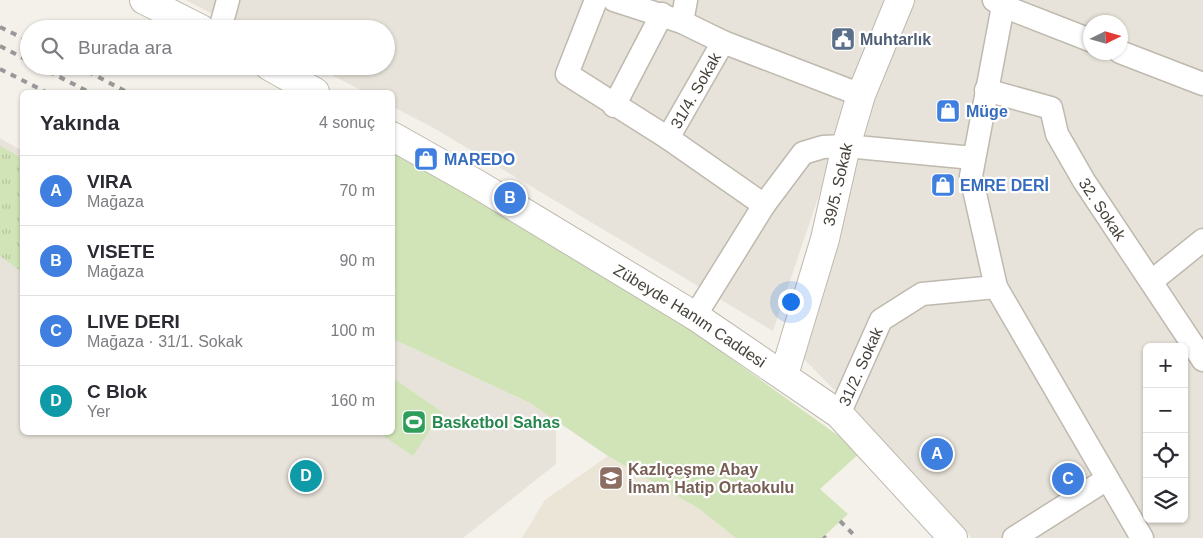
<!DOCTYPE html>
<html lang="tr">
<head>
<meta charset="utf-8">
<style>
  :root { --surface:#fff; --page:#f7f7f7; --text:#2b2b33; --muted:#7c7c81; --line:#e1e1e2; --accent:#ea580c }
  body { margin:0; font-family:Helvetica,sans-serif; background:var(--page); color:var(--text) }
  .controls { position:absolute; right:15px; bottom:15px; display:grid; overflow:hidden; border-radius:8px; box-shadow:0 1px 4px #0004 }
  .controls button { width:45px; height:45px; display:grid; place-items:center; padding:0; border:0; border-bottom:1px solid var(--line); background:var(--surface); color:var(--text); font:25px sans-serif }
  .compass { position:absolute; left:1083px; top:15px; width:45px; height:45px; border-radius:50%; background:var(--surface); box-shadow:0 1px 4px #0004; rotate:85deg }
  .you { position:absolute; left:790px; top:301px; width:18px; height:18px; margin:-12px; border:4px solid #fff; border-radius:50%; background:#1a73e8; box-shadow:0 0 0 8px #1a73e833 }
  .badge { display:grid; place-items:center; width:32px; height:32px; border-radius:50%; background:var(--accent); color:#fff; font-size:16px; font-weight:700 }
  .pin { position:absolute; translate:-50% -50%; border:2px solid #fff; box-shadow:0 1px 5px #0006 }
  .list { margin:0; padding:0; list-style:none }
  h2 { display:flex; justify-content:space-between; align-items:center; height:65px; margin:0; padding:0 20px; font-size:21px }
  h2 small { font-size:16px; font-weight:400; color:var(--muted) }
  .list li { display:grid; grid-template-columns:32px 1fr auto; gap:15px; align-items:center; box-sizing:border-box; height:70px; padding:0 20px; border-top:1px solid var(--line) }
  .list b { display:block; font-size:19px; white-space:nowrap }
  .list p { margin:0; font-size:16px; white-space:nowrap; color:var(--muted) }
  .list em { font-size:16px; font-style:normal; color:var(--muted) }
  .icon { flex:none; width:28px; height:28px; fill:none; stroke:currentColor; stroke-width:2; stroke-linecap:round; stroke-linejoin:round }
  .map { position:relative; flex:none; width:1203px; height:538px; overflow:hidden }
  .search { position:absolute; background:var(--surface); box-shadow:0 1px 4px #0004; left:20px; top:20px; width:375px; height:55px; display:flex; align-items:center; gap:12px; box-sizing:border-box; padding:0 18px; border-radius:28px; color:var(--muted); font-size:19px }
  .panel { position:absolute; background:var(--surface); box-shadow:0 1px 4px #0004; left:20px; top:90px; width:375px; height:345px; border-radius:8px }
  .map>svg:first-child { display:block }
</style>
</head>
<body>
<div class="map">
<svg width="1203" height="538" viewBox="0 0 1203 538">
  <defs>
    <pattern id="grass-tufts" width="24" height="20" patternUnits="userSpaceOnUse" patternTransform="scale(1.25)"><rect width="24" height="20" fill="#d1e4b8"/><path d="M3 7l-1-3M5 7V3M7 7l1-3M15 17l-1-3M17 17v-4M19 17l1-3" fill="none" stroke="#b5c59f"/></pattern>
  </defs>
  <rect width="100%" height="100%" fill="#f4f1eb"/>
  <path fill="#e7e3da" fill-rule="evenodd" d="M 186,0 L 885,0 L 773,331 L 432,127 L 393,107 L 392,92 L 365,92 L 314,66 L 386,66 L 386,29 L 241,29 Z
    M 913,0 L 1203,0 L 1203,538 L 972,538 L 869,425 L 801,356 L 870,101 ZM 1090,22 L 1120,22 L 1120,52 L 1090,52 ZM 1147,347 L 1184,347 L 1184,519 L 1147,519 Z
    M 0,138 L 22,151 L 22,432 L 392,432 L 393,339 L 530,403 L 556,420 L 556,464 L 463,538 L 0,538 Z"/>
  <path fill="#ebe5d7" d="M 608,456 L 698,508 L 736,538 L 522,538 L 545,500 Z"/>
  <path fill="url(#grass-tufts)" d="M 0,146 L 22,158 L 22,272 L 0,256 Z"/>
  <path fill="#d1e4b8" d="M 393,148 L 620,279 L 861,452 L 820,489 L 848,514 L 822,538 L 736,538 L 698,508 L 608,456 L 530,403 L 393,339 Z
    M 393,378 L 442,412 L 413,456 L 379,433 L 392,432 Z"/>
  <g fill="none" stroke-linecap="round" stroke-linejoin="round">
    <defs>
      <g id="minor">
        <path d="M 596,0 L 567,74 L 668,138 L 764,205"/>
        <path d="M 614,0 L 682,22 L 723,42 L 861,95"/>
        <path d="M 994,0 L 1003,6 L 1090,40"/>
        <path d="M 1007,0 L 1003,6 L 971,176 L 996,287 L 1142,538"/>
        <path d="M 682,22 L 686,0"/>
        <path d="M 220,29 L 228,0"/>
        <path d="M 1120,52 L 1203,84"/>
        <path id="s1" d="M 986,90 L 1051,108 L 1057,134 L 1084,181 L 1203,360"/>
        <path d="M 614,106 L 662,14"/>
        <path id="s2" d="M 668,138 L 723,42"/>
        <path d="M 1152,281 L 1203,240"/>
        <path d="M 695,316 L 764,205 L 803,153 L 823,147 L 846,146 L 973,158"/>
        <path id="s3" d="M 839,414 L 881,320 L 922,294 L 996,287"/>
        <path d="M 1014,538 L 1107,479"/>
      </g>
      <g id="tertiary">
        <path d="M 144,0 L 201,29"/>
        <path d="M 269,66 L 315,92"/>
        <path id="s4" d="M 392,136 L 477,184 L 695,316 L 839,414 L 953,538"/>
        <path id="s5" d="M 784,375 L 825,239 L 846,146 L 861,95 L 900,0"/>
      </g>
    </defs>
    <use href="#minor" stroke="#bfb9ae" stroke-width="25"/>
    <use href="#tertiary" stroke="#bfb9ae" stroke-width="30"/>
    <use href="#minor" stroke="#fff" stroke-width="22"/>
    <use href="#tertiary" stroke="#fff" stroke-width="28"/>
    <path stroke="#989898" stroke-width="4" stroke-dasharray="6 6" stroke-linecap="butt" d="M 0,27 L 29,41
      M 0,46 L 29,61
      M 38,66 L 89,92
      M 77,66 L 127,92
      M 0,69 L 46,92
      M 840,521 L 857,538
      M 824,536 L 825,538"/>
  </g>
  <defs>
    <symbol id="civic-square" viewBox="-11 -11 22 22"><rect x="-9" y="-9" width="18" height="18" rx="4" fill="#5c6f8a" stroke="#fff"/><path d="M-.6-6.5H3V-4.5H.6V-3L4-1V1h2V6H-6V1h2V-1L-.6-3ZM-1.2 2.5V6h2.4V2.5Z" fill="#fff"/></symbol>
    <symbol id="shop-square" viewBox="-11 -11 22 22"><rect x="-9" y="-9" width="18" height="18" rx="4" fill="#3f7fe0" stroke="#fff"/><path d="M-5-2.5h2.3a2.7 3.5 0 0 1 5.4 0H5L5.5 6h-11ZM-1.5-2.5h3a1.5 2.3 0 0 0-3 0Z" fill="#fff"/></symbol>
    <symbol id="stadium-square" viewBox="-11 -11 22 22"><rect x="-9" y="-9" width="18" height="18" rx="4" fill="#2e9e5b" stroke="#fff"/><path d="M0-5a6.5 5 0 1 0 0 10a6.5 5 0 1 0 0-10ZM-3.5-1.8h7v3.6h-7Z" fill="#fff"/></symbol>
    <symbol id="school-square" viewBox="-11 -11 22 22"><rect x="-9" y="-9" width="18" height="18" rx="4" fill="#8d6e63" stroke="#fff"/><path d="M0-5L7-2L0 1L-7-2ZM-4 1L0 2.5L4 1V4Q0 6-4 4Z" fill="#fff"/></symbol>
  </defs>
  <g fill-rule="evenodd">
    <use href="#civic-square" x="829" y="25" width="28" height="28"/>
    <use href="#shop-square" x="934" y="97" width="28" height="28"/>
    <use href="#shop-square" x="412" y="145" width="28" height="28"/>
    <use href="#shop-square" x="929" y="171" width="28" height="28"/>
    <use href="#stadium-square" x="400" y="408" width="28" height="28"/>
    <use href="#school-square" x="597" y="464" width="28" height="28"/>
  </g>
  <g text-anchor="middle" stroke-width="4.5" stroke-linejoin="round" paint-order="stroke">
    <g font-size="16" font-weight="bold" fill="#4e5e75" stroke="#fff" text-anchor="start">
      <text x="860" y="45">Muhtarlık</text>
    </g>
    <g font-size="16" fill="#47423a" stroke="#fff">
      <text dy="6" stroke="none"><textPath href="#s2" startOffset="55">31/4. Sokak</textPath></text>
      <text dy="6" stroke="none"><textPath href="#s5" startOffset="198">39/5. Sokak</textPath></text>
      <text dy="6" stroke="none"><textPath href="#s1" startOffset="182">32. Sokak</textPath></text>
      <text dy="6" stroke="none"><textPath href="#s4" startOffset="348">Zübeyde Hanım Caddesi</textPath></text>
      <text dy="6" stroke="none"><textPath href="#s3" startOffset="52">31/2. Sokak</textPath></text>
    </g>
    <g font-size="16" font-weight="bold" fill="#366cbe" stroke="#fff" text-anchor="start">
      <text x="966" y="117">Müge</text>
      <text x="444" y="165">MAREDO</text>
      <text x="960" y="191">EMRE DERİ</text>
    </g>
    <g font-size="16" font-weight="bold" fill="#27864d" stroke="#fff" text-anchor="start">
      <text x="432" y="428">Basketbol Sahas</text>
    </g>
    <g font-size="16" font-weight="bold" fill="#785e54" stroke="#fff" text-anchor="start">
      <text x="628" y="475">Kazlıçeşme Abay<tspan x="628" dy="18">İmam Hatip Ortaokulu</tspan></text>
    </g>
  </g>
</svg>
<div class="controls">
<button>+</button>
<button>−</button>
<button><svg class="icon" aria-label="locate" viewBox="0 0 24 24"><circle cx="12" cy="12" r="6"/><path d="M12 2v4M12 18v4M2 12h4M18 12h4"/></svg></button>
<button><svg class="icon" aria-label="layers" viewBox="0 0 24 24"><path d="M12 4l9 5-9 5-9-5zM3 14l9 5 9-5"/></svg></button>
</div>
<svg class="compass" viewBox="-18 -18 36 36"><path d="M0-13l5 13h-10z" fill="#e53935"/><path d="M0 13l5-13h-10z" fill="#7c7c81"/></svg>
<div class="you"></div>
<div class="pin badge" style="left:937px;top:454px;background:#3f7fe0">A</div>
<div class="pin badge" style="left:510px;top:198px;background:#3f7fe0">B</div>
<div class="pin badge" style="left:1068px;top:479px;background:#3f7fe0">C</div>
<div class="pin badge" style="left:306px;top:476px;background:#0f9aa8">D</div>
<div class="search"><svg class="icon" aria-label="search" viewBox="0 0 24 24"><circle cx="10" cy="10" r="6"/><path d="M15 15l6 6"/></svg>Burada ara</div>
<section class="panel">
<h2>Yakında<small>4 sonuç</small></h2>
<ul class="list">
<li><span class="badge" style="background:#3f7fe0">A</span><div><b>VIRA</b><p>Mağaza</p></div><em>70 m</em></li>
<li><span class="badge" style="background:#3f7fe0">B</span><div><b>VISETE</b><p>Mağaza</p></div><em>90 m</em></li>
<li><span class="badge" style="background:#3f7fe0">C</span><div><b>LIVE DERI</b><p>Mağaza · 31/1. Sokak</p></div><em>100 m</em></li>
<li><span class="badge" style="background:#0f9aa8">D</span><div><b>C Blok</b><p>Yer</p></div><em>160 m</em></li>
</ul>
</section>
</div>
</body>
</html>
